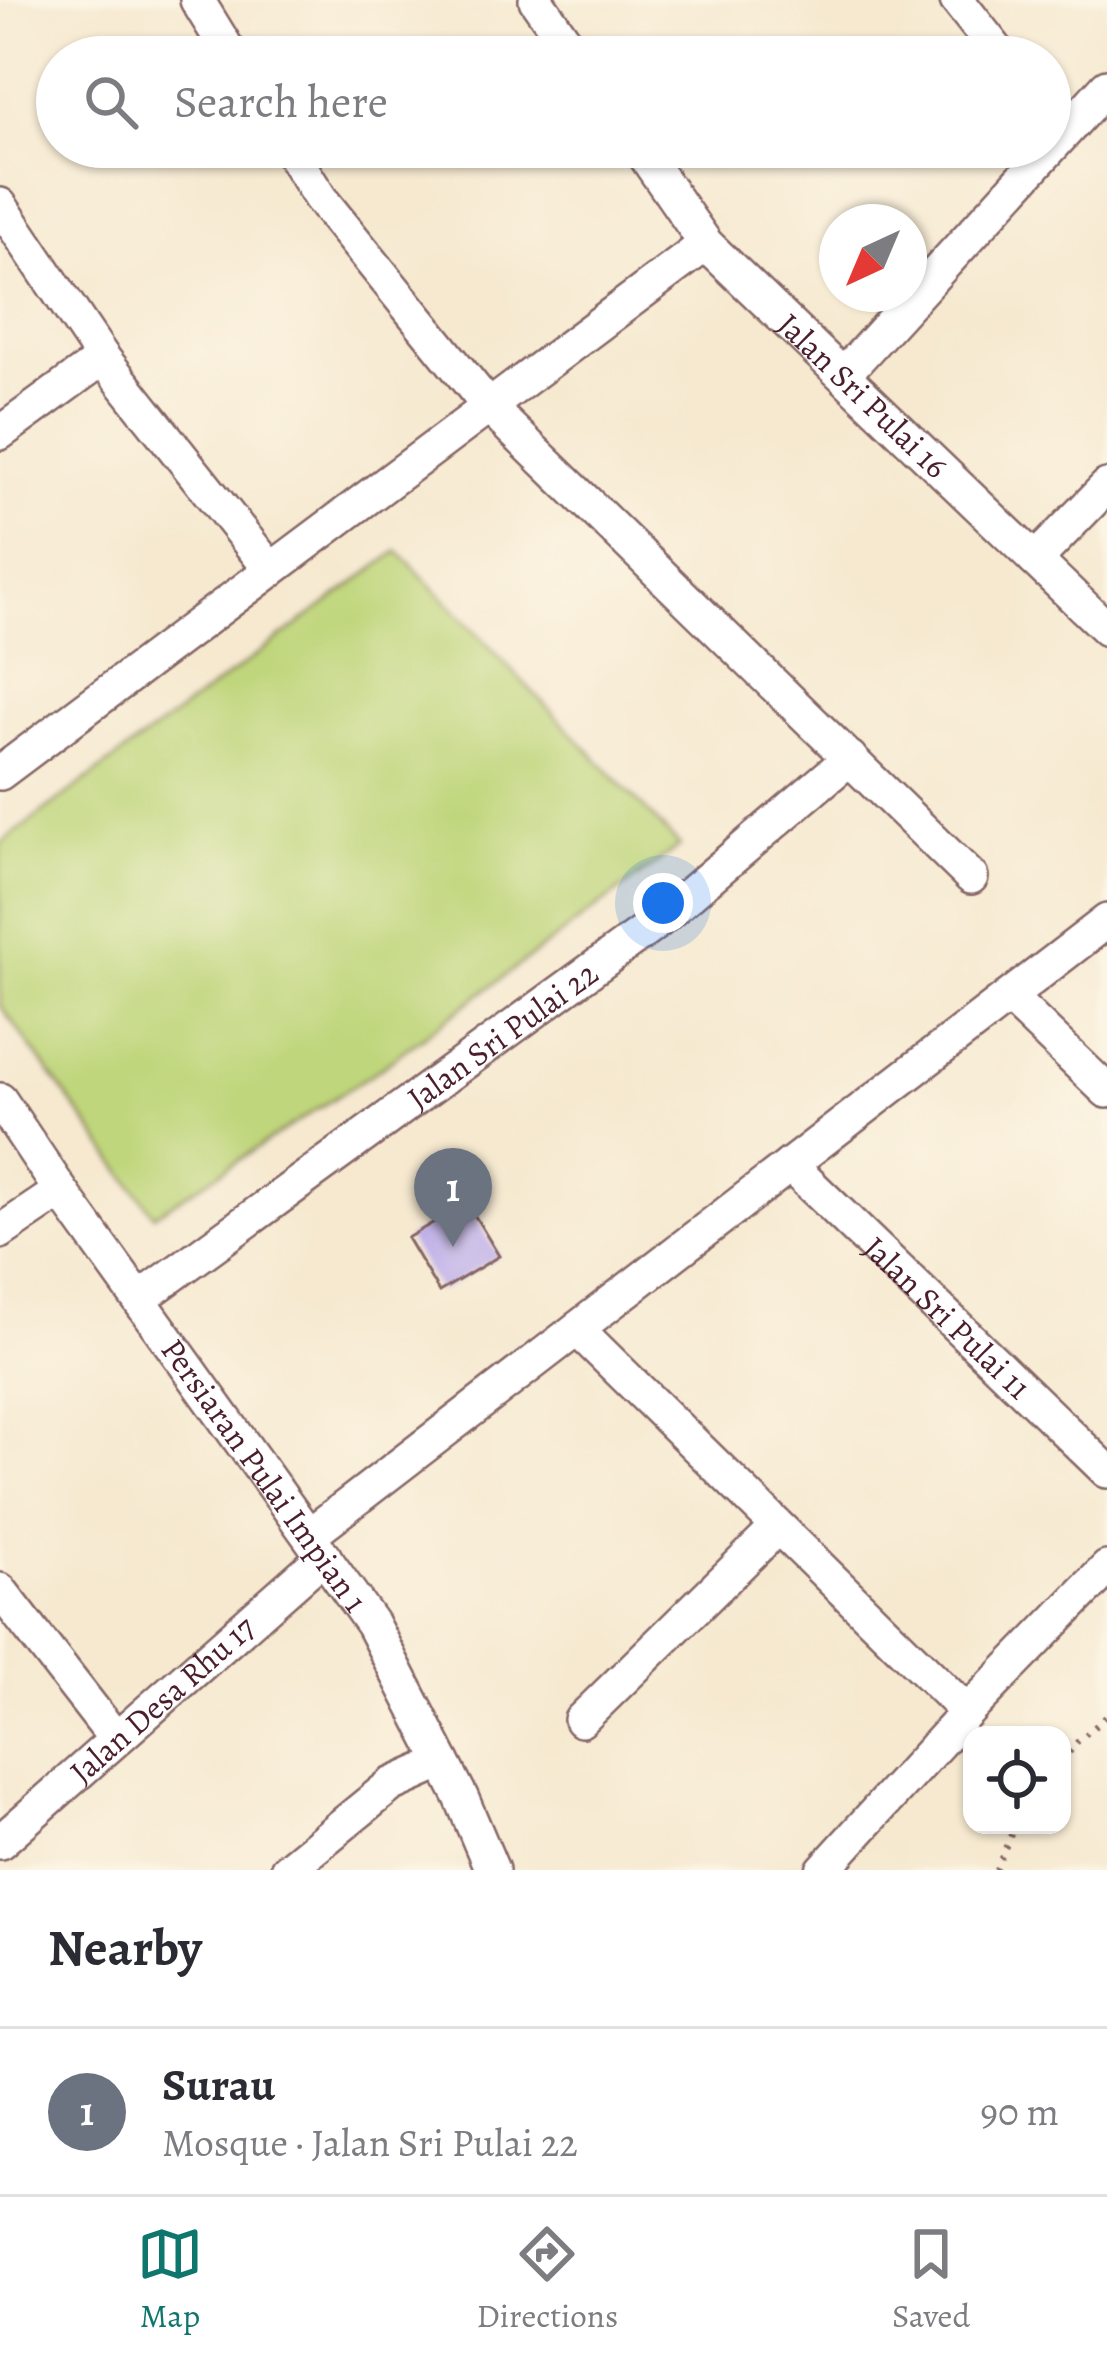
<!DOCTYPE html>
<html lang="en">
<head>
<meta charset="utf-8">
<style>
  :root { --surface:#fff; --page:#f2f2f3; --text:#2b2b33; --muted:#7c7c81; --line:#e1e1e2; --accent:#0f766e }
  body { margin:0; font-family:Alegreya,serif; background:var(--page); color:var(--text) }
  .controls { position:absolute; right:36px; bottom:36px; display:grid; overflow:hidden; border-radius:24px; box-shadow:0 3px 9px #0004 }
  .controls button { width:108px; height:108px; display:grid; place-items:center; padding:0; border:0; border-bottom:3px solid var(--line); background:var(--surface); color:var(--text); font:60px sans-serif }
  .compass { position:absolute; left:819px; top:204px; width:108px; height:108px; border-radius:50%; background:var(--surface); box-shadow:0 3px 9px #0004; rotate:224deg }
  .you { position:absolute; left:663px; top:903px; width:42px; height:42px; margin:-30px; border:9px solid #fff; border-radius:50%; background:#1a73e8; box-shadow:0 0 0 18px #1a73e833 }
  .badge { display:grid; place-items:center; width:78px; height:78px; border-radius:50%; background:var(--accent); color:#fff; font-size:39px; font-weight:700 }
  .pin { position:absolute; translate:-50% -99px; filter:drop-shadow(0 3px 6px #0008) }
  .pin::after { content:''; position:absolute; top:63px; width:42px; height:36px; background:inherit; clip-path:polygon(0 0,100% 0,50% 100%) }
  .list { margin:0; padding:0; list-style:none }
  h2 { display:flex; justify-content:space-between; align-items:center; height:156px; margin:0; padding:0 48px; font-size:51px }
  h2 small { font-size:39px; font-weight:400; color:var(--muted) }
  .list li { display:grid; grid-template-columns:78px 1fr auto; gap:36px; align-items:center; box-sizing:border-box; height:168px; padding:0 48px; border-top:3px solid var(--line) }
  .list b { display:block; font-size:45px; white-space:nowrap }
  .list p { margin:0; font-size:39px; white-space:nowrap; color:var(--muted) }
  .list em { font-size:39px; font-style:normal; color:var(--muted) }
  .icon { flex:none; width:66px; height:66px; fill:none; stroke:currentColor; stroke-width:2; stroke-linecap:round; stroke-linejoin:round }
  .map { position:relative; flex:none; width:1107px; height:1870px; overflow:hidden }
  .search { position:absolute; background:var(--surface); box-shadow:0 3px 9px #0004; left:36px; right:36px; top:36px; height:132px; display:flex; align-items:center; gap:30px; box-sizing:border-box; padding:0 42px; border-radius:66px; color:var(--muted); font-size:45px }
  .sheet { height:324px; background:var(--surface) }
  nav { display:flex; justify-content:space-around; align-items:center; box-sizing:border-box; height:168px; border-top:3px solid var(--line); background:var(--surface); font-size:33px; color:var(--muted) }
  nav a { display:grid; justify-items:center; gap:6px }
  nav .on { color:var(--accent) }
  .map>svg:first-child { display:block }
</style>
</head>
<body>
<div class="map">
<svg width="1107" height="1870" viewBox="0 0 1107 1870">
  <rect width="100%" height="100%" fill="#fcf5e5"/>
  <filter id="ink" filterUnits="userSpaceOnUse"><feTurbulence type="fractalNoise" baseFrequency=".00833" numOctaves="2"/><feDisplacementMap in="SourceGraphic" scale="24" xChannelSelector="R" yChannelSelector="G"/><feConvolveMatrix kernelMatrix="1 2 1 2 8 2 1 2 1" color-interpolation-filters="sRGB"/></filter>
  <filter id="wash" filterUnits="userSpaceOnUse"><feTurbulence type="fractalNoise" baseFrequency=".004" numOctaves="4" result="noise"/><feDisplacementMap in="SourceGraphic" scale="48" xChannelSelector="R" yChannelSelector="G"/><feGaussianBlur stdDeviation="2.7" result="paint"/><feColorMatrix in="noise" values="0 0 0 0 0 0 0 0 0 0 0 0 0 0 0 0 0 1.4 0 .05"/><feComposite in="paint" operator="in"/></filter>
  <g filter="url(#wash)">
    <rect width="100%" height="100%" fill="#f6e9d0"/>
    <path fill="#bfd67b" stroke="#847a53" stroke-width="3" d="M 398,551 L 680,846 L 379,1069 L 154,1215 L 0,1005 L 0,844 Z"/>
    <g id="blocks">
      <path fill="#b9a9ea" d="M 467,1203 L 499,1256 L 439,1292 L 407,1238 Z"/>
    </g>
  </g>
  <g filter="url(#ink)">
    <use href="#blocks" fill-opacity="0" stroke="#866665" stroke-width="3"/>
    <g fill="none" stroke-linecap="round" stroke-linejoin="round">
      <defs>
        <g id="minor">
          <path d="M 197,0 L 232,57"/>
          <path d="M 536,0 L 576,57"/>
          <path d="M 957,0 L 1002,57"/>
          <path d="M 288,147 L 320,198 L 489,407 L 971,877"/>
          <path id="s1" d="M 639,147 L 706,244 L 1107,629"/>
          <path d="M 0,205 L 103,358 L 271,570"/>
          <path d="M 843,375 L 1107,86"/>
          <path d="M 0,433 L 103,358"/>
          <path d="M 1035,560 L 1107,486"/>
          <path d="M 0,773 L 706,244"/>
          <path d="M 1009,997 L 1107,1091"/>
          <path id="s2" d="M 0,1100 L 61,1191 L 372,1624 L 461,1797 L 492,1870"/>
          <path id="s3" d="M 790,1165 L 1107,1471"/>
          <path d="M 0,1232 L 61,1191"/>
          <path id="s4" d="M 141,1298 L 657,922 L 850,758"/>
          <path d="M 577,1329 L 967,1712"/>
          <path d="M 309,1535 L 1107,921"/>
          <path d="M 0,1590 L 115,1738"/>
          <path d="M 581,1720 L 778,1527"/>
          <path id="s5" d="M 0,1842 L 324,1556"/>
          <path d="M 287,1870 L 391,1785 L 443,1762"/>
          <path d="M 823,1870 L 967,1712 L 1107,1568"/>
        </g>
      </defs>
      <use href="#minor" stroke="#866665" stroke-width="38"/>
      <path stroke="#866665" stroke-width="6" stroke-dasharray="3 9" stroke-linecap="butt" d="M 1062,1762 L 1078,1741 L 1107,1716
        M 996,1870 L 1015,1825"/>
      <use href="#minor" stroke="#fff" stroke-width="33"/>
    </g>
  </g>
  <g text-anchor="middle" stroke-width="9" stroke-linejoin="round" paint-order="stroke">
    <g font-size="33" fill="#4a1f2b" stroke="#fcf5e5">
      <text dy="12" stroke="none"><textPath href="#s1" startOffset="336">Jalan Sri Pulai 16</textPath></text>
      <text dy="12" stroke="none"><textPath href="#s4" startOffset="447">Jalan Sri Pulai 22</textPath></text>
      <text dy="12" stroke="none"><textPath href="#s3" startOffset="219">Jalan Sri Pulai 11</textPath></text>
      <text dy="12" stroke="none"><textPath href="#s2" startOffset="459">Persiaran Pulai Impian 1</textPath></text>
      <text dy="12" stroke="none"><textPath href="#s5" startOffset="216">Jalan Desa Rhu 17</textPath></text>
    </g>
  </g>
</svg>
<div class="controls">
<button><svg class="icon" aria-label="locate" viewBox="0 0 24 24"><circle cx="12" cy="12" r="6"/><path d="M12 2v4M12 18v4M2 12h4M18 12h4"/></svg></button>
</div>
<svg class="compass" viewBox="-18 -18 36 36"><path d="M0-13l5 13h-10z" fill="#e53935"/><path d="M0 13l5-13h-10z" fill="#7c7c81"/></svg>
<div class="you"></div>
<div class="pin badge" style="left:453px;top:1247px;background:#6b7280">1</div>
<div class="search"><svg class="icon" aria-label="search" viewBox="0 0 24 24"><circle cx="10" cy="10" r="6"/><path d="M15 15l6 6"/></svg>Search here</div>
</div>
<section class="sheet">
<h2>Nearby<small></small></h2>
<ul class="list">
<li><span class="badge" style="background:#6b7280">1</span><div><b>Surau</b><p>Mosque · Jalan Sri Pulai 22</p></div><em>90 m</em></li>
</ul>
</section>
<nav>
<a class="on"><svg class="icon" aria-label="map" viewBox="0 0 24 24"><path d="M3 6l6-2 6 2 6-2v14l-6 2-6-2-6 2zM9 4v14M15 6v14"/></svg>Map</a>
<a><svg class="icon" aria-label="directions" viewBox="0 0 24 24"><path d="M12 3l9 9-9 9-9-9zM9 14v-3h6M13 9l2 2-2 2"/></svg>Directions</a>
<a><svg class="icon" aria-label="saved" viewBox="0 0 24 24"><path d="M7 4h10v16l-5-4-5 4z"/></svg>Saved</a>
</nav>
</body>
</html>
